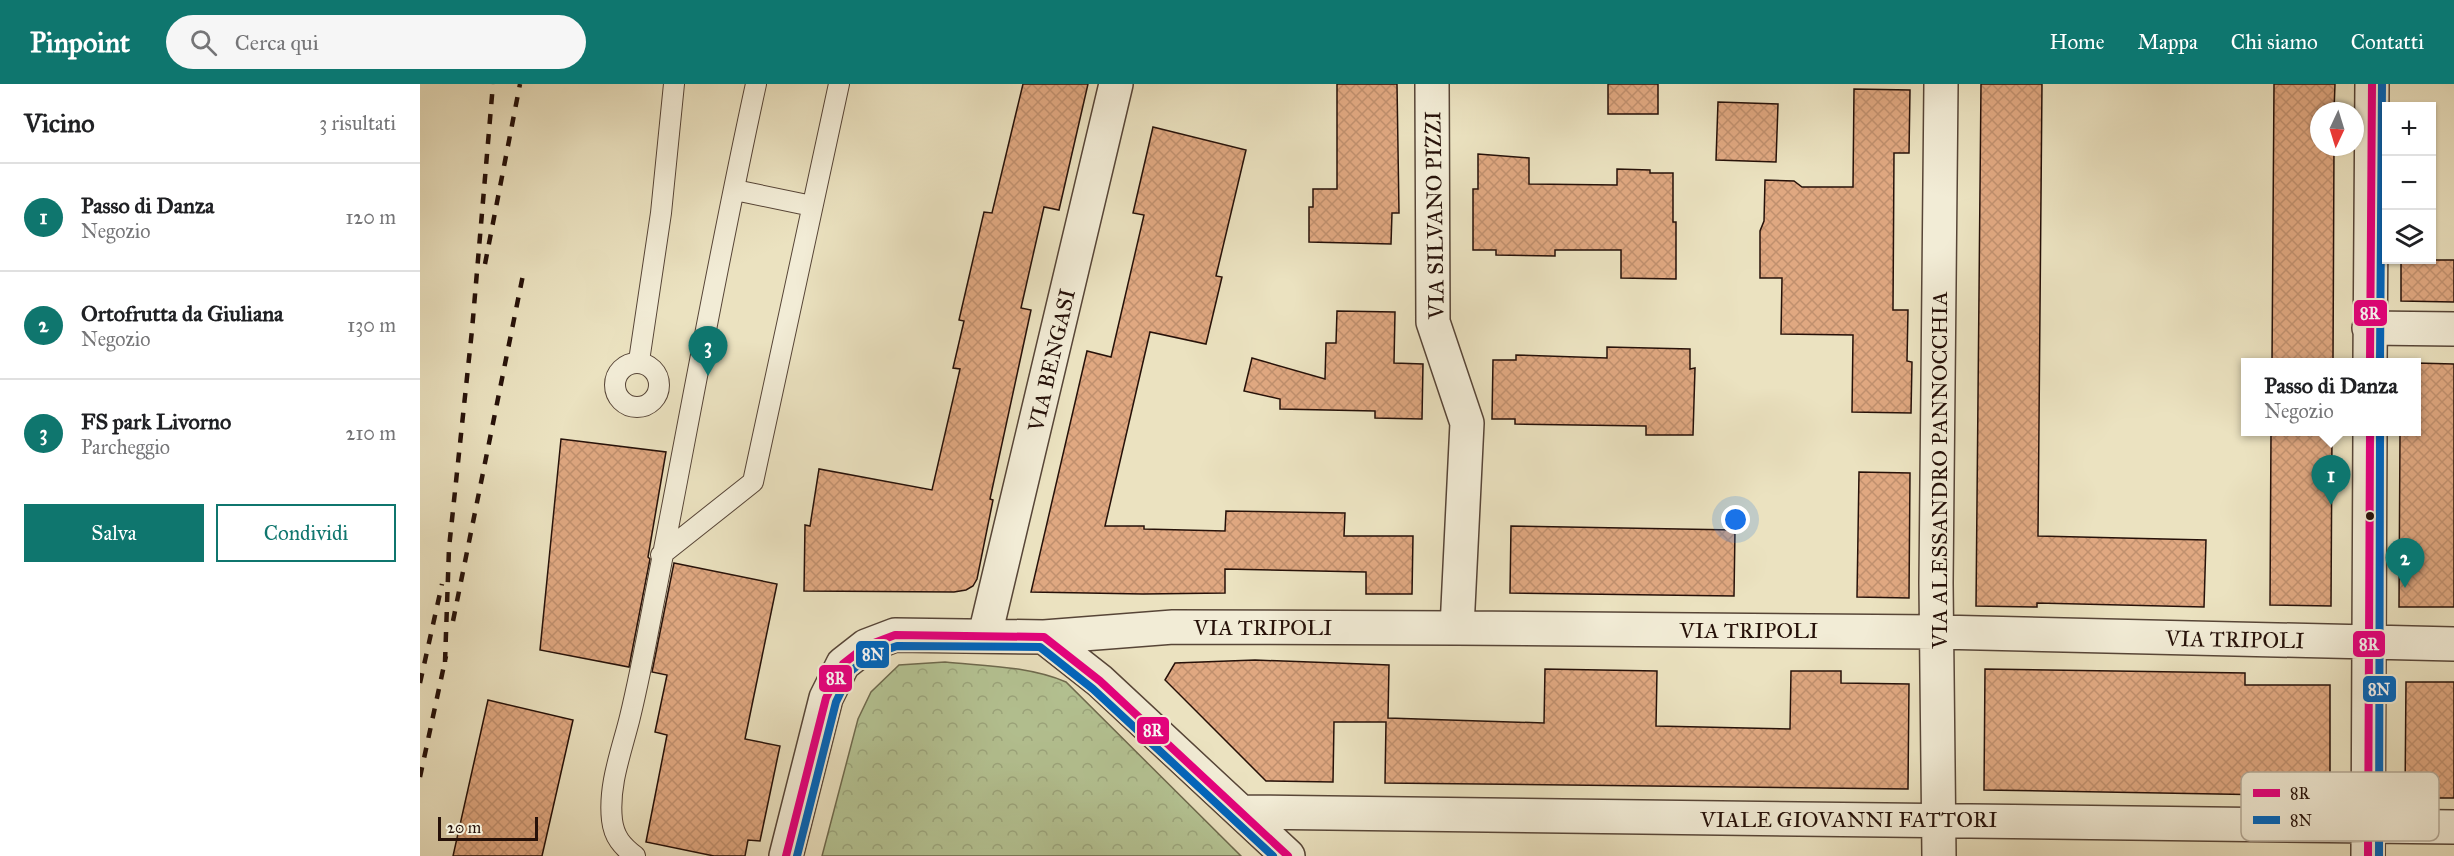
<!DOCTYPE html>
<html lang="it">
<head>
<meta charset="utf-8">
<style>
  :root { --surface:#fff; --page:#f6f6f6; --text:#202124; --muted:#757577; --line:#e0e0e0; --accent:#0f766e }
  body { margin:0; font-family:"IM FELL Great Primer",serif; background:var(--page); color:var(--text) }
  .controls { position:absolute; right:18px; top:18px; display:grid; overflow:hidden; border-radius:0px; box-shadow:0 2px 4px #0004 }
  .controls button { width:54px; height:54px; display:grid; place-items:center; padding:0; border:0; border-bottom:2px solid var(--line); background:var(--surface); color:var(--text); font:30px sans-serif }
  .compass { position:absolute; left:1890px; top:18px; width:54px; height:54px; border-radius:50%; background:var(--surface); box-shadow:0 2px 4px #0004; rotate:184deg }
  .scale { position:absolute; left:18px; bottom:15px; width:100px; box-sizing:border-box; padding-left:6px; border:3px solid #261109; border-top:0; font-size:16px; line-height:21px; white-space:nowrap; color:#261109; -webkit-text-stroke:4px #f2ecd6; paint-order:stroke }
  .you { position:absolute; left:1316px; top:436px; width:21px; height:21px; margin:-15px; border:4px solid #fff; border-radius:50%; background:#1a73e8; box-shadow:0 0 0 9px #1a73e833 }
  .badge { display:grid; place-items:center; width:39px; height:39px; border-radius:50%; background:var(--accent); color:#fff; font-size:20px; font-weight:700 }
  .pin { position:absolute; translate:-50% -50px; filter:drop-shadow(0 2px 3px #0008) }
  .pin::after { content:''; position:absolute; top:32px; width:21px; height:18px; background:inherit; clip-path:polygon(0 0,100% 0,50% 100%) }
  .popup { position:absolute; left:1821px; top:274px; width:180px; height:78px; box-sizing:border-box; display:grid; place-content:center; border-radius:0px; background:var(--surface); filter:drop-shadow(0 2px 4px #0005); font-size:20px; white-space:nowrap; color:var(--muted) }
  .popup b { font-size:22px; color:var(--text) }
  .popup::after { content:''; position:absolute; left:50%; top:100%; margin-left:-12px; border:12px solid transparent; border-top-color:var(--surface) }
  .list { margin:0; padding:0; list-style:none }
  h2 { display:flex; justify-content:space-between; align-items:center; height:78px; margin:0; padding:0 24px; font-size:26px }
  h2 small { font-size:20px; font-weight:400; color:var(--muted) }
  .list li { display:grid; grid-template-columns:39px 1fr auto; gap:18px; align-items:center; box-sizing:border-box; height:108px; padding:0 24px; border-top:2px solid var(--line) }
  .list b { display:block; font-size:22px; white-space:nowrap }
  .list p { margin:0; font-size:20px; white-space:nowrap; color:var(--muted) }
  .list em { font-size:20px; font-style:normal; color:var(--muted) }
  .actions { display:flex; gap:12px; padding:18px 24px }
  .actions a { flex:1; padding:14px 0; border:2px solid var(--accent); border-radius:0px; text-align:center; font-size:21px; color:var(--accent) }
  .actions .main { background:var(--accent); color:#fff }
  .icon { flex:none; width:33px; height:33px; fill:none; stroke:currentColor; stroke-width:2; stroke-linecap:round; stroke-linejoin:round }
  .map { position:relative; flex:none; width:2034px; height:772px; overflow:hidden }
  header { display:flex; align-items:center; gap:36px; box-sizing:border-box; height:84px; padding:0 30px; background:var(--accent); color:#fff }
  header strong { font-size:28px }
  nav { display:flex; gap:33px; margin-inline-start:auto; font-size:21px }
  .search { width:420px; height:54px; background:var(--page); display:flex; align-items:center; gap:15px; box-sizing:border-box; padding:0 21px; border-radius:33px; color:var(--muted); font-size:22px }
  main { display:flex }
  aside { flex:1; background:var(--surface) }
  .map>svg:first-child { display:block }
</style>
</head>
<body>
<header>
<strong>Pinpoint</strong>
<div class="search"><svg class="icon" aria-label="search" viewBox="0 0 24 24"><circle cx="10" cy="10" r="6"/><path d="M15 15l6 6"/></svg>Cerca qui</div>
<nav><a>Home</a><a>Mappa</a><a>Chi siamo</a><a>Contatti</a></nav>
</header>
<main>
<aside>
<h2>Vicino<small>3 risultati</small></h2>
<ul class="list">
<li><span class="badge">1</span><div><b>Passo di Danza</b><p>Negozio</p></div><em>120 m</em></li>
<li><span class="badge">2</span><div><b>Ortofrutta da Giuliana</b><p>Negozio</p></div><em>130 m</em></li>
<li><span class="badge">3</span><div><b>FS park Livorno</b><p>Parcheggio</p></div><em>210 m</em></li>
</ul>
<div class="actions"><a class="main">Salva</a><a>Condividi</a></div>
</aside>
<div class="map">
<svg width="2034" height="772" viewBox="0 0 2034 772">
  <defs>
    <pattern id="park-crowns" width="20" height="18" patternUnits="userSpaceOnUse" patternTransform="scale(1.5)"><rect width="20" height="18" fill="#b5c494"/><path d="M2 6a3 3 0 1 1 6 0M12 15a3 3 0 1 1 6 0" fill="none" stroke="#9ca77e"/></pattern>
    <pattern id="building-cross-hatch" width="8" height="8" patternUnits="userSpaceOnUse" patternTransform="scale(1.5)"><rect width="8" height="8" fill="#e0a881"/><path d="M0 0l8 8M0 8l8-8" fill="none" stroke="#c0906e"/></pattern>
  </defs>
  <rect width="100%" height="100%" fill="#ebe2c0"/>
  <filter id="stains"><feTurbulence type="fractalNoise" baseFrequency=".00333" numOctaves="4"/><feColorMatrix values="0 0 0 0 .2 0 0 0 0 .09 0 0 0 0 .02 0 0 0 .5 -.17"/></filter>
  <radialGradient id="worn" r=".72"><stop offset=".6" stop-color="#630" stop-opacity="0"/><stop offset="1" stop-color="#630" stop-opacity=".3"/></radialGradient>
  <path fill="url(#park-crowns)" stroke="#6e6a4e" stroke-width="1.5" d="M 525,578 C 564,582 609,582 646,598 L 821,772 L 402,772 L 438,635 L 451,608 L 479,581 Z"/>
  <path fill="url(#building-cross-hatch)" stroke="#261109" stroke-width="1.5" d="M 603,0 L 668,0 L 639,126 L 624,123 L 601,224 L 611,226 L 570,415 L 573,416 L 557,495 L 553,502 L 546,506 L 534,508 L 384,507 L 385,441 L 390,442 L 399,385 L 512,406 L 540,285 L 533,284 L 544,237 L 539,236 L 564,128 L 572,129 Z
    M 917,0 L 977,0 L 979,129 L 972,129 L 971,160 L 889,158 L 889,123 L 893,123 L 893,105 L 917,105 Z
    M 1188,0 L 1238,0 L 1238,30 L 1188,30 Z
    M 1561,0 L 1622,0 L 1618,452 L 1786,456 L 1784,523 L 1617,519 L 1617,523 L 1556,522 Z
    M 1854,0 L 1915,0 L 1914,27 L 1899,27 L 1899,63 L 1914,63 L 1913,279 L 1852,279 Z
    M 1434,5 L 1490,6 L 1489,69 L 1474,69 L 1473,226 L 1488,226 L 1487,277 L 1492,278 L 1491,329 L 1432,328 L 1433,251 L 1361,250 L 1362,194 L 1340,194 L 1340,147 L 1344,137 L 1345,96 L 1374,97 L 1382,103 L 1433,103 Z
    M 1298,18 L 1358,20 L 1356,78 L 1296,76 Z
    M 733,43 L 826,66 L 796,192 L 802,193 L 786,260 L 730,248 L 685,442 L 724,442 L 724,445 L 805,447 L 806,427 L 925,429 L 924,452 L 993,452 L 992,510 L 946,510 L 946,488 L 805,485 L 805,509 L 723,510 L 611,508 L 667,267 L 691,273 L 724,131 L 713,129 Z
    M 1058,70 L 1109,74 L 1109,100 L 1197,101 L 1197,85 L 1230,86 L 1230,89 L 1253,89 L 1253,138 L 1256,138 L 1256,195 L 1201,194 L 1201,166 L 1135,166 L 1135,172 L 1076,171 L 1076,166 L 1053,166 L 1053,105 L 1058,105 Z
    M 1981,176 L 2034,176 L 2034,218 L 1981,217 Z
    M 917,227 L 975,228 L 974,279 L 1003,280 L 1002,335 L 955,334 L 955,327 L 860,325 L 860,315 L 824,307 L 832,274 L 905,295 L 906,259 L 916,259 Z
    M 1187,263 L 1270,265 L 1270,285 L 1275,284 L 1273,351 L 1226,351 L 1226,342 L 1095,340 L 1095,335 L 1072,335 L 1073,276 L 1096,276 L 1096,271 L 1187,274 Z
    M 1996,279 L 2034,280 L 2034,523 L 1979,523 L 1980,348 L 1996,348 Z
    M 1851,348 L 1912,348 L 1911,522 L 1850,521 Z
    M 141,355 L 246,368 L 228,473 L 230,475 L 209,583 L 120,566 Z
    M 1439,388 L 1490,389 L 1489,514 L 1437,513 Z
    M 1091,442 L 1315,446 L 1314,512 L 1090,509 Z
    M 254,479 L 357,500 L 325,655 L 360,662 L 340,757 L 328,756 L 325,772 L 294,772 L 226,758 L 247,651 L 235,648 L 247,591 L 232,588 Z
    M 835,576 L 969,581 L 968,634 L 1124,639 L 1125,585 L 1237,587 L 1236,642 L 1370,645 L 1371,587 L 1421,587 L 1421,599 L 1489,600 L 1488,705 L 965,699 L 966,638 L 914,638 L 913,698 L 846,697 L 745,596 L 755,579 Z
    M 1565,585 L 1825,589 L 1825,601 L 1910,601 L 1910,712 L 1564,706 Z
    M 1986,598 L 2034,598 L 2034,714 L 1985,714 Z
    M 68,616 L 153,636 L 122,772 L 33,772 Z"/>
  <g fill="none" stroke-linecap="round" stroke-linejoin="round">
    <defs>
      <path id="lane" d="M 315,106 L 392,122
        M 219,277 L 241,129 L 254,0
        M195 301a22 22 0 1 1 44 0a22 22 0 1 1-44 0Z
        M 241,471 L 333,398 L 419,0
        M 215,772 C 202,762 194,753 192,736 C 188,701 202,666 210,633 C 219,596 226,559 233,522 C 267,348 298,173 336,0"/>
      <path id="street" d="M 1012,0 L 1013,238 L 1047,339 L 1037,544
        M 1949,244 L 2034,245
        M 1950,278 L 1952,0
        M 565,551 L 696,0
        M 624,553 L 680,597 L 868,772
        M 823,728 L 2034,743
        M 366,772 L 406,614 L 423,580 L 446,562 L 475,551 L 624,553 L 753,543 L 1037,544 L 1518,548 L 2034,560
        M 1519,772 L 1516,499 L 1521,0
        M 1948,772 L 1950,348"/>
    </defs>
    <use href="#lane" stroke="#574537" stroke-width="22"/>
    <use href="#street" stroke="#574537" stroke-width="36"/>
    <use href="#lane" stroke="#f2ecd6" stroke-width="20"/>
    <use href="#street" stroke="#f2ecd6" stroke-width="33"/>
    <path stroke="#261109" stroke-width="4.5" stroke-dasharray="10 10" stroke-linecap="butt" d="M 65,180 L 100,0
      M 33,537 L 104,186
      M 25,578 L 29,464 L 52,246 L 73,0
      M 0,599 L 22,500
      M 0,693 L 26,572"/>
    <defs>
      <path id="bus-1" d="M 1950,278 L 1952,0
        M 366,772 L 406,614 L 423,580 L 446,562 L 475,551 L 624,553 L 680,597 L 868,772
        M 1948,772 L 1950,348"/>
      <path id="bus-2" d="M 1960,278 L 1962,0
        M 377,772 L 416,618 L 431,587 L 451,571 L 477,562 L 620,563 L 673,605 L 853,772
        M 1959,772 L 1960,348"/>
    </defs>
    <use href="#bus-1" stroke="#f2ecd6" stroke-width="12"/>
    <use href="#bus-2" stroke="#f2ecd6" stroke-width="12"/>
    <use href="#bus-1" stroke="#e5007d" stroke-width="8"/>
    <use href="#bus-2" stroke="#0065bd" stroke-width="8"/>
  </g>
  <circle fill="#261109" stroke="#f2ecd6" stroke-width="2" cx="1950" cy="432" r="5"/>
  <g text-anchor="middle" stroke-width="4.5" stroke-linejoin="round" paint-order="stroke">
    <g font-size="22" fill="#261109" stroke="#f2ecd6">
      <text transform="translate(1014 131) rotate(-91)" y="8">VIA SILVANO PIZZI</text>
      <text transform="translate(631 276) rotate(-77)" y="8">VIA BENGASI</text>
      <text transform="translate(1519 386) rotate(-90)" y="8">VIA ALESSANDRO PANNOCCHIA</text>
      <text x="843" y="551">VIA TRIPOLI</text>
      <text x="1329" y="554">VIA TRIPOLI</text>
      <text transform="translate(1815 555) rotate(1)" y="8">VIA TRIPOLI</text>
      <text x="1429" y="743">VIALE GIOVANNI FATTORI</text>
    </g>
  </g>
  <rect x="1821" y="688" width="198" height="69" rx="9" fill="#f2ecd6" stroke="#b5aa98" stroke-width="1.5"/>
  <rect x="1833" y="705" width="27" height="8" fill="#e5007d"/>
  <rect x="1833" y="732" width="27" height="8" fill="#0065bd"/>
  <g font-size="16" fill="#261109">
    <text x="1870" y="715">8R</text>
    <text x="1870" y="742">8N</text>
  </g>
  <g stroke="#f2ecd6" stroke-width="2">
    <rect x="1933" y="215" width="35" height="28" rx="6" fill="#e5007d"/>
    <rect x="1932" y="546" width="34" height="28" rx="6" fill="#e5007d"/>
    <rect x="435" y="556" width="35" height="29" rx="6" fill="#0065bd"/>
    <rect x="398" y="580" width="35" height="29" rx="6" fill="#e5007d"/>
    <rect x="1942" y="591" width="35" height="28" rx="6" fill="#0065bd"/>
    <rect x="716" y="632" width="34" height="29" rx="6" fill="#e5007d"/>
  </g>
  <g font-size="16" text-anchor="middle" font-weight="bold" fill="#fff">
    <text x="1950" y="235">8R</text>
    <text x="1949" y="566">8R</text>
    <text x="453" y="576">8N</text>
    <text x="416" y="600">8R</text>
    <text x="1959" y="611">8N</text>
    <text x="733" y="652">8R</text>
  </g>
  <rect width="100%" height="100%" filter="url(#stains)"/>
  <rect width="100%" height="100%" fill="url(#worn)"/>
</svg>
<div class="controls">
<button>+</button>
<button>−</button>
<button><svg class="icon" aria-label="layers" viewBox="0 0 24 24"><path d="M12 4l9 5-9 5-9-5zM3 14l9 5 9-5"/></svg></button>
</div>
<svg class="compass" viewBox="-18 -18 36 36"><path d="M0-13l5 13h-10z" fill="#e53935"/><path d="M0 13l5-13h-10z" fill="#757577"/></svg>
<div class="scale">20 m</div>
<div class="you"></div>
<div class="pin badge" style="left:1911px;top:421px">1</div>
<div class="popup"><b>Passo di Danza</b>Negozio</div>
<div class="pin badge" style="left:1985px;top:504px">2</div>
<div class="pin badge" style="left:288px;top:292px">3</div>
</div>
</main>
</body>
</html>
